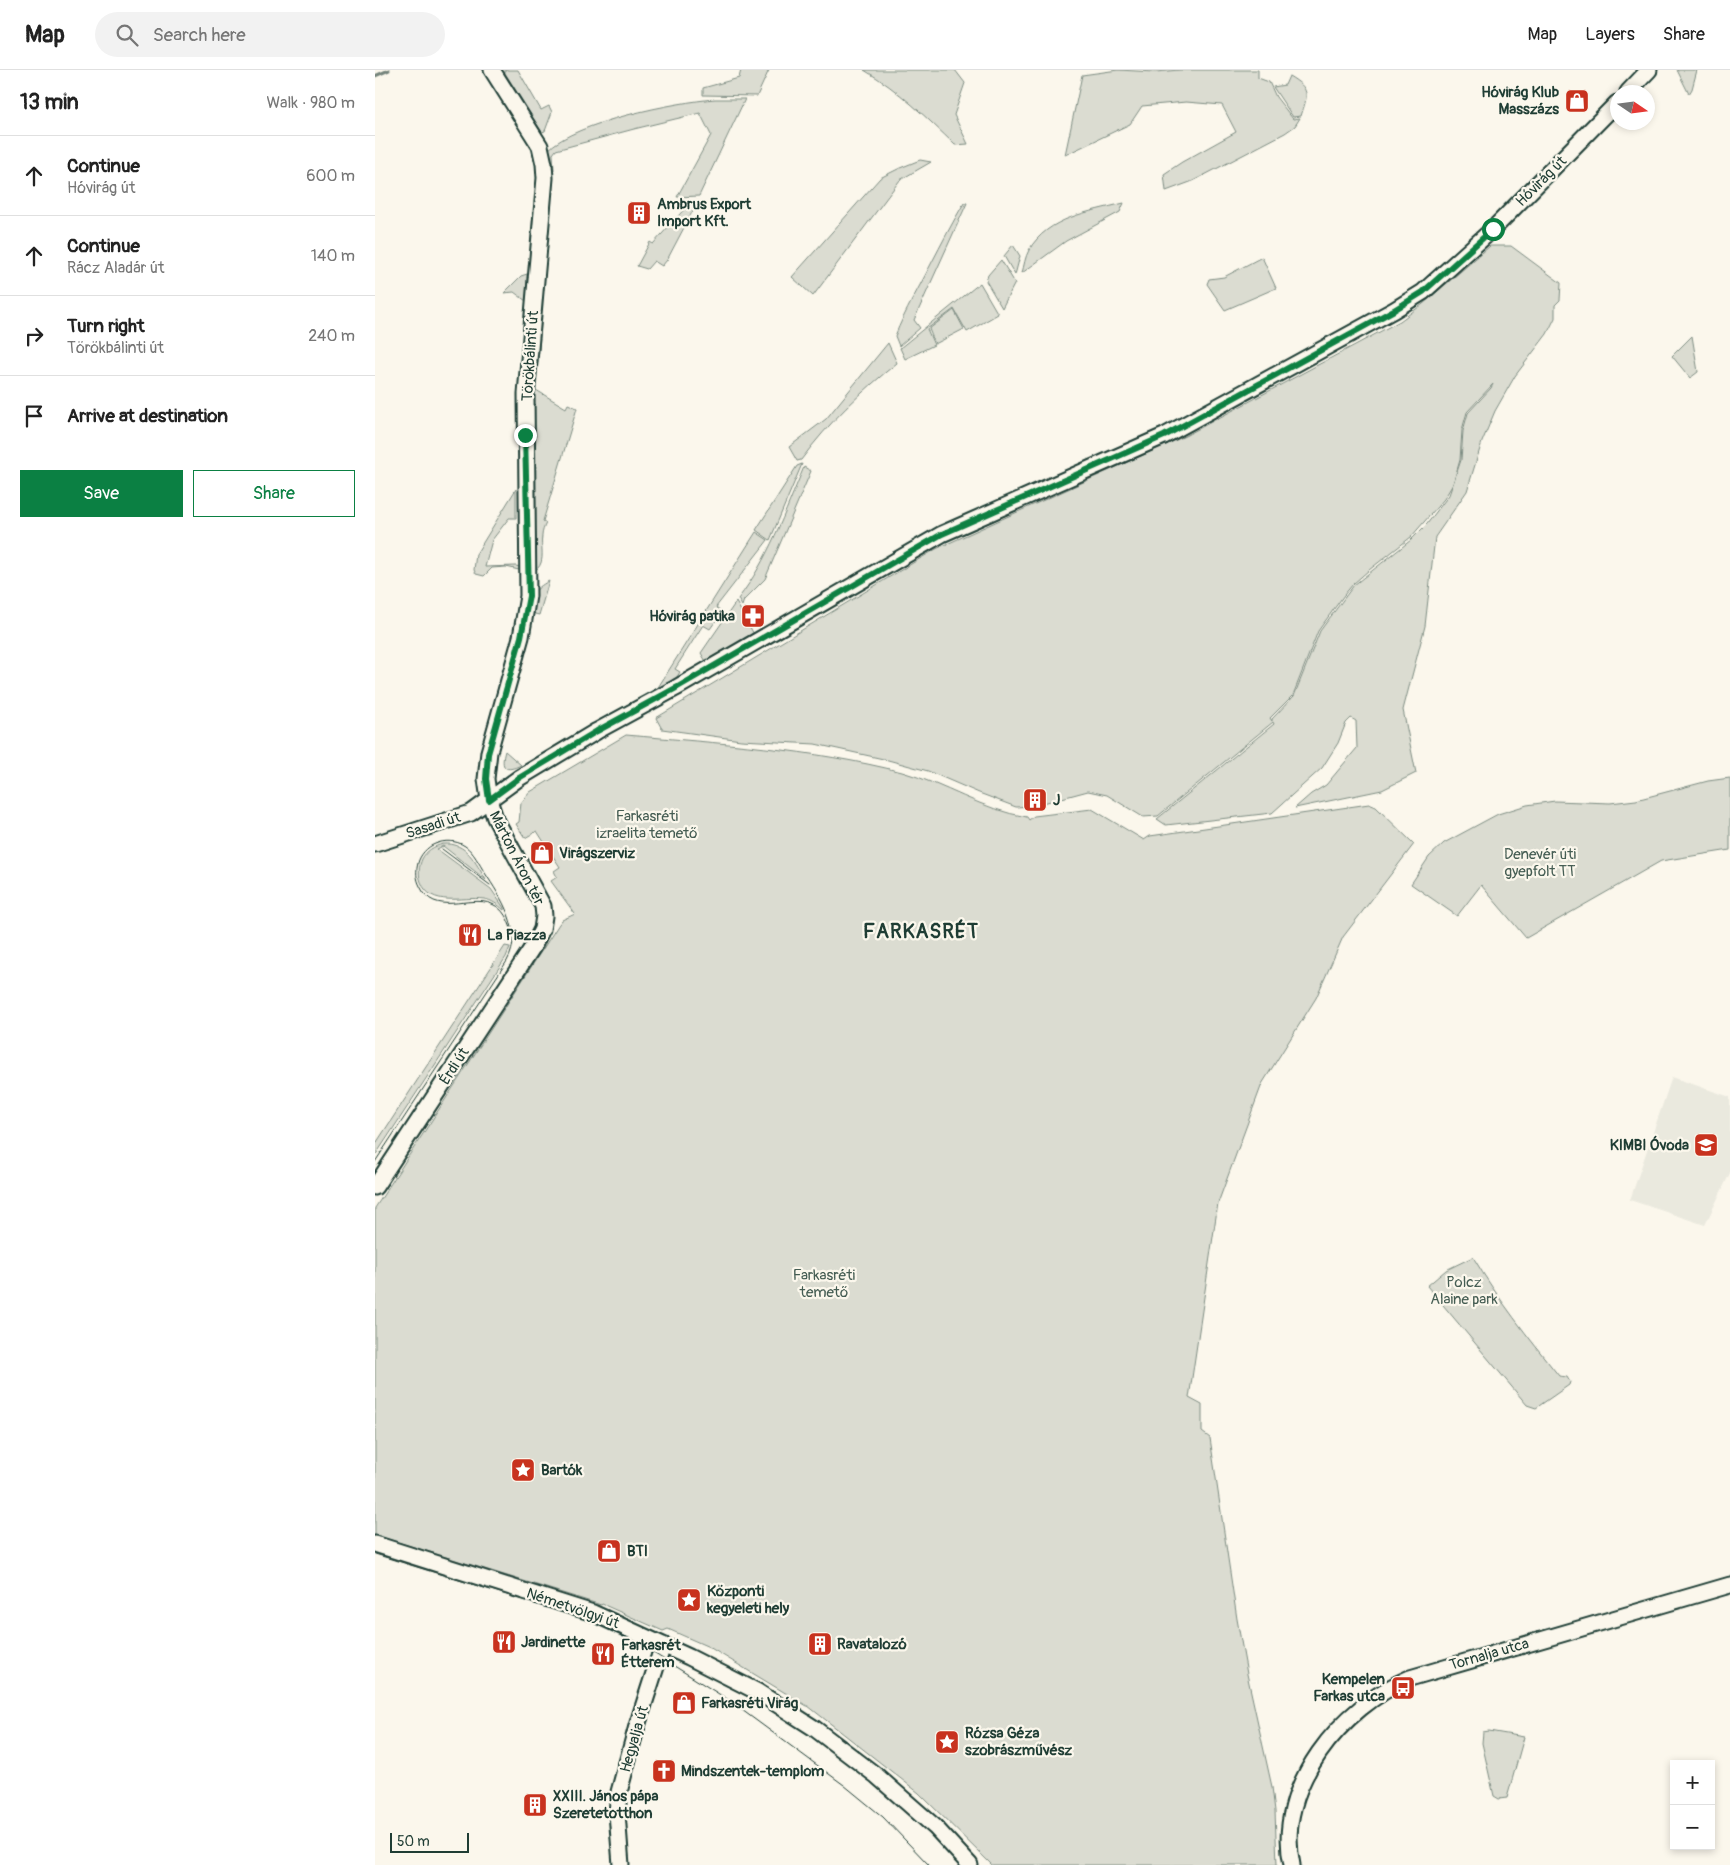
<!DOCTYPE html>
<html lang="en">
<head>
<meta charset="utf-8">
<style>
  :root { --surface:#fff; --page:#f2f2f2; --text:#222; --muted:#767676; --line:#e0e0e0; --accent:#0b8043 }
  body { margin:0; font-family:Pangolin,sans-serif; background:var(--page); color:var(--text) }
  .controls { position:absolute; right:15px; bottom:15px; display:grid; overflow:hidden; border-radius:0px; box-shadow:0 2px 8px #0003 }
  .controls button { width:45px; height:45px; display:grid; place-items:center; padding:0; border:0; border-bottom:1px solid var(--line); background:var(--surface); color:var(--text); font:25px sans-serif }
  .compass { position:absolute; left:1235px; top:15px; width:45px; height:45px; border-radius:50%; background:var(--surface); box-shadow:0 2px 8px #0003; rotate:103deg }
  .scale { position:absolute; left:15px; bottom:12px; width:79px; box-sizing:border-box; padding-left:5px; border:2px solid #1f3d34; border-top:0; font-size:14px; line-height:18px; white-space:nowrap; color:#1f3d34; -webkit-text-stroke:4px #fbf7ec; paint-order:stroke }
  .stop { position:absolute; width:15px; height:15px; margin:-11px; border:4px solid #0b8043; border-radius:50%; background:#fff }
  .stop.end { background:#0b8043; border-color:#fff; box-shadow:0 1px 5px #0008 }
  .list { margin:0; padding:0; list-style:none }
  h2 { display:flex; justify-content:space-between; align-items:center; height:65px; margin:0; padding:0 20px; font-size:21px }
  h2 small { font-size:16px; font-weight:400; color:var(--muted) }
  .list li { display:grid; grid-template-columns:32px 1fr auto; gap:15px; align-items:center; box-sizing:border-box; height:80px; padding:0 20px; border-top:1px solid var(--line) }
  .list b { display:block; font-size:19px; white-space:nowrap }
  .list p { margin:0; font-size:16px; white-space:nowrap; color:var(--muted) }
  .list em { font-size:16px; font-style:normal; color:var(--muted) }
  .actions { display:flex; gap:10px; padding:15px 20px }
  .actions a { flex:1; padding:11px 0; border:1px solid var(--accent); border-radius:0px; text-align:center; font-size:18px; color:var(--accent) }
  .actions .main { background:var(--accent); color:#fff }
  .icon { flex:none; width:28px; height:28px; fill:none; stroke:currentColor; stroke-width:2; stroke-linecap:round; stroke-linejoin:round }
  .map { position:relative; flex:none; width:1355px; height:1795px; overflow:hidden }
  header { display:flex; align-items:center; gap:30px; box-sizing:border-box; height:70px; padding:0 25px; background:var(--surface); border-bottom:1px solid var(--line) }
  header strong { font-size:24px }
  nav { display:flex; gap:28px; margin-inline-start:auto; font-size:18px }
  .search { width:350px; height:45px; background:var(--page); display:flex; align-items:center; gap:12px; box-sizing:border-box; padding:0 18px; border-radius:28px; color:var(--muted); font-size:19px }
  main { display:flex }
  aside { flex:1; background:var(--surface) }
  .map>svg:first-child { display:block }
</style>
</head>
<body>
<header>
<strong>Map</strong>
<div class="search"><svg class="icon" aria-label="search" viewBox="0 0 24 24"><circle cx="10" cy="10" r="6"/><path d="M15 15l6 6"/></svg>Search here</div>
<nav><a>Map</a><a>Layers</a><a>Share</a></nav>
</header>
<main>
<aside>
<h2>13 min<small>Walk · 980 m</small></h2>
<ul class="list">
<li><svg class="icon" aria-label="ahead" viewBox="0 0 24 24"><path d="M12 20V5M6 11l6-6 6 6"/></svg><div><b>Continue</b><p>Hóvirág út</p></div><em>600 m</em></li>
<li><svg class="icon" aria-label="ahead" viewBox="0 0 24 24"><path d="M12 20V5M6 11l6-6 6 6"/></svg><div><b>Continue</b><p>Rácz Aladár út</p></div><em>140 m</em></li>
<li><svg class="icon" aria-label="right" viewBox="0 0 24 24"><path d="M7 20v-9h11M14 6l5 5-5 5"/></svg><div><b>Turn right</b><p>Törökbálinti út</p></div><em>240 m</em></li>
<li><svg class="icon" aria-label="arrive" viewBox="0 0 24 24"><path d="M6 21V4h12l-3 4 3 4H6"/></svg><div><b>Arrive at destination</b></div></li>
</ul>
<div class="actions"><a class="main">Save</a><a>Share</a></div>
</aside>
<div class="map">
<svg width="1355" height="1795" viewBox="0 0 1355 1795">
  <rect width="100%" height="100%" fill="#fbf7ec"/>
  <filter id="ink" filterUnits="userSpaceOnUse"><feTurbulence type="fractalNoise" baseFrequency=".02" numOctaves="2"/><feDisplacementMap in="SourceGraphic" scale="10" xChannelSelector="R" yChannelSelector="G"/><feConvolveMatrix kernelMatrix="1 2 1 2 8 2 1 2 1" color-interpolation-filters="sRGB"/></filter>
  <g filter="url(#ink)">
    <path fill="#eae9de" d="M 1297,1007 L 1355,1027 L 1355,1103 L 1330,1155 L 1255,1130 Z"/>
    <path fill="#dbdcd1" stroke="#7d8c82" fill-rule="evenodd" d="M 130,0 L 143,0 L 166,40 L 174,36 L 177,42 L 170,61 L 167,62 L 130,3 Z
      M 366,0 L 394,0 L 382,26 L 328,25 L 328,18 L 364,8 Z
      M 489,0 L 580,0 L 590,13 L 579,45 L 593,74 L 580,75 C 552,48 524,20 489,0 Z
      M 743,0 L 780,2 L 805,0 L 883,0 L 883,8 L 894,12 L 901,27 L 918,49 L 925,48 L 920,56 L 910,63 L 818,111 L 791,121 L 789,104 L 807,92 L 861,62 L 847,35 L 811,32 L 767,36 L 755,54 L 690,85 L 707,5 Z
      M 1302,0 L 1322,0 L 1317,19 L 1314,24 Z
      M 914,6 C 936,19 933,24 926,46 L 918,47 L 898,17 L 910,15 Z
      M 340,29 L 370,29 L 324,126 L 302,127 L 336,65 L 325,43 L 259,59 L 181,80 L 178,84 L 179,100 L 175,100 L 173,80 C 200,52 301,32 340,29 Z
      M 545,90 L 556,92 L 525,110 L 438,226 L 417,207 L 505,108 L 525,98 Z
      M 323,131 L 292,190 L 287,196 L 279,191 L 272,199 L 262,196 L 275,172 L 278,174 L 313,135 Z
      M 589,133 L 592,133 L 539,250 L 545,258 L 524,276 L 520,266 C 530,241 544,218 556,194 C 567,173 577,153 589,133 Z
      M 749,133 L 745,142 L 691,171 L 647,203 C 649,196 650,187 654,180 C 673,147 714,142 749,133 Z
      M 638,175 L 645,186 L 640,205 L 629,186 Z
      M 1115,176 L 1136,176 L 1186,213 L 1185,230 L 1180,235 L 1180,248 L 1172,264 L 1140,306 L 1120,341 L 1107,372 L 1092,421 L 1060,467 L 1050,556 L 1028,640 L 1041,703 L 1007,720 L 920,738 L 936,724 L 951,715 L 982,678 L 981,651 L 976,648 L 971,653 L 963,673 L 947,698 L 897,743 L 791,755 L 782,749 L 899,654 L 898,652 L 783,746 L 768,747 L 732,725 L 713,721 L 657,736 L 641,737 L 604,723 L 553,701 L 513,690 L 440,674 L 366,670 L 287,659 L 281,648 L 561,479 L 810,366 L 1025,251 L 1048,234 ZM 1118,314 L 1116,318 L 1093,343 L 1088,361 L 1086,390 L 1074,425 L 1052,454 L 1036,470 L 979,515 L 945,561 L 919,626 L 897,649 L 897,651 L 895,648 L 918,625 L 943,561 L 969,525 L 978,514 L 994,500 L 1036,467 L 1069,429 L 1078,414 L 1085,390 L 1087,360 L 1092,342 Z
      M 887,187 L 901,218 L 850,240 L 832,214 L 834,209 L 849,207 Z
      M 626,190 L 640,213 L 627,238 L 611,211 L 613,205 Z
      M 152,204 L 151,231 L 139,222 L 129,223 L 146,206 Z
      M 605,213 L 623,244 L 592,262 L 579,239 L 552,259 L 559,275 L 530,289 L 525,278 Z
      M 579,240 L 589,259 L 560,274 L 554,259 Z
      M 166,253 L 161,320 L 191,338 L 193,334 L 202,338 L 168,451 L 171,453 C 169,457 167,462 167,466 C 165,476 171,491 162,499 L 160,498 L 155,355 L 162,254 Z
      M 1317,266 L 1323,302 L 1315,308 L 1297,286 Z
      M 513,273 L 522,293 C 486,322 454,352 426,390 L 422,391 L 414,377 L 451,349 Z
      M 427,394 L 395,470 L 381,460 L 422,396 Z
      M 429,397 L 436,401 L 390,509 L 369,530 L 367,536 L 363,529 C 393,490 410,442 429,397 Z
      M 141,419 L 141,448 L 134,448 L 117,470 L 110,497 L 141,496 L 145,497 L 144,500 L 131,497 L 117,498 L 109,506 L 101,504 L 99,500 L 101,484 Z
      M 381,462 L 393,470 L 341,537 L 347,542 L 335,559 L 328,555 L 300,599 L 305,602 L 300,610 L 282,619 Z
      M 174,511 L 164,545 L 160,544 L 157,541 C 160,523 157,520 174,511 Z
      M 361,532 L 381,568 L 333,595 L 326,583 Z
      M 251,665 C 343,673 437,679 527,702 C 570,714 607,740 652,747 L 654,750 L 659,746 L 717,739 L 769,770 L 775,766 L 994,734 L 1001,737 L 1039,774 L 968,867 L 941,928 L 887,1014 L 843,1133 L 814,1328 L 827,1335 L 827,1362 L 835,1368 L 862,1549 L 872,1604 L 897,1717 L 900,1741 L 902,1795 L 617,1795 L 544,1723 L 433,1636 L 432,1636 L 334,1577 L 293,1559 L 288,1561 L 227,1534 L 226,1535 L 0,1465 L 0,1138 L 184,854 L 187,850 L 200,844 L 176,811 L 182,807 L 179,801 L 185,797 L 162,761 L 150,768 L 141,754 L 144,752 L 146,733 L 155,722 Z
      M 130,681 L 146,695 C 130,703 125,698 130,681 Z
      M 1355,708 L 1355,780 L 1286,791 L 1151,868 L 1106,815 L 1082,846 L 1036,814 L 1054,787 L 1069,773 L 1123,744 L 1152,735 L 1180,731 L 1235,733 L 1261,730 L 1333,711 Z
      M 68,774 C 92,772 100,792 111,810 L 68,776 L 62,779 L 116,819 L 129,838 L 129,840 C 123,835 117,830 109,829 C 87,826 56,838 46,812 C 43,804 44,796 47,789 C 51,781 59,776 68,774 Z
      M 130,876 L 135,877 L 131,887 L 0,1086 L 0,1075 Z
      M 1098,1187 C 1123,1229 1153,1267 1184,1306 L 1192,1307 L 1195,1312 L 1194,1315 L 1161,1338 L 1152,1335 L 1052,1216 L 1071,1200 Z
      M 1114,1661 L 1149,1667 L 1132,1728 L 1124,1729 L 1119,1726 L 1107,1673 L 1108,1662 Z"/>
    <g fill="none" stroke-linecap="round" stroke-linejoin="round">
      <path stroke="#74847b" stroke-width="3" d="M 0,6 L 14,0"/>
      <defs>
        <path id="tertiary" d="M 1253,22 L 1274,0
          M 0,774 L 96,743 L 144,708 L 222,661 L 301,618 L 567,464 L 789,366 L 1019,240 L 1048,222 L 1118,159 L 1242,33
          M 0,1117 L 159,875 L 167,859 L 169,846 L 168,836 L 120,748 L 114,730 L 111,709 L 114,682 L 146,567 L 153,526 L 151,324 L 170,108 L 169,94 L 165,76 L 117,0
          M 0,1474 L 218,1543 L 314,1587 L 383,1622 L 439,1658 L 502,1706 L 560,1757 L 595,1795
          M 246,1795 L 242,1743 L 244,1722 L 262,1656 L 288,1575
          M 917,1795 C 899,1717 968,1636 1035,1608 L 1355,1515"/>
      </defs>
      <use href="#tertiary" stroke="#1f3d34" stroke-width="19"/>
      <use href="#tertiary" stroke="#fbf7ec" stroke-width="15"/>
      <path stroke="#1f3d34" stroke-width="1" d="M 67,779 L 115,815
        M 0,1092 L 132,891 C 149,861 126,828 110,803 C 104,794 99,782 90,776 C 81,770 69,770 60,774 C 52,777 45,785 43,793 C 41,801 41,808 45,816 C 59,848 94,824 117,834 C 129,839 133,850 137,861
        M 0,1484 L 216,1551 L 256,1569 L 352,1629 L 469,1715 L 508,1747 L 554,1795"/>
    </g>
  </g>
  <g fill="none" stroke-linecap="round" stroke-linejoin="round" filter="url(#ink)">
    <path stroke="#0b8043" stroke-width="6" d="M 150,365 L 154,526 L 146,567 L 113,684 L 111,709 L 114,730 L 144,708 L 222,661 L 301,618 L 567,464 L 789,366 L 1019,240 L 1048,222 L 1118,159"/>
  </g>
  <defs>
    <symbol id="shop-square" viewBox="-11 -11 22 22"><rect x="-9" y="-9" width="18" height="18" rx="4" fill="#c8321e" stroke="#fbf7ec"/><path d="M-5-2.5h2.3a2.7 3.5 0 0 1 5.4 0H5L5.5 6h-11ZM-1.5-2.5h3a1.5 2.3 0 0 0-3 0Z" fill="#fff"/></symbol>
    <symbol id="building-square" viewBox="-11 -11 22 22"><rect x="-9" y="-9" width="18" height="18" rx="4" fill="#c8321e" stroke="#fbf7ec"/><path d="M-4-6H4V6H1V3H-1V6H-4ZM-2.5-4.3h1.7v1.8h-1.7ZM.8-4.3h1.7v1.8H.8ZM-2.5-1h1.7V.8h-1.7ZM.8-1h1.7V.8H.8Z" fill="#fff"/></symbol>
    <symbol id="pharmacy-square" viewBox="-11 -11 22 22"><rect x="-9" y="-9" width="18" height="18" rx="4" fill="#c8321e" stroke="#fbf7ec"/><path d="M-2-6h4v4h4v4h-4v4h-4v-4h-4v-4h4Z" fill="#fff"/></symbol>
    <symbol id="restaurant-square" viewBox="-11 -11 22 22"><rect x="-9" y="-9" width="18" height="18" rx="4" fill="#c8321e" stroke="#fbf7ec"/><path d="M-5-6h1v4h1v-4h1v4h1v-4h1v5L-1.5 .5V6h-2V.5L-5-1ZM5-6V6H3V1.5H1.5Q1.5-4 5-6Z" fill="#fff"/></symbol>
    <symbol id="school-square" viewBox="-11 -11 22 22"><rect x="-9" y="-9" width="18" height="18" rx="4" fill="#c8321e" stroke="#fbf7ec"/><path d="M0-5L7-2L0 1L-7-2ZM-4 1L0 2.5L4 1V4Q0 6-4 4Z" fill="#fff"/></symbol>
    <symbol id="sight-square" viewBox="-11 -11 22 22"><rect x="-9" y="-9" width="18" height="18" rx="4" fill="#c8321e" stroke="#fbf7ec"/><path d="M0-6L1.8-2.2L6-1.7L2.9 1.2L3.7 5.4L0 3.3L-3.7 5.4L-2.9 1.2L-6-1.7L-1.8-2.2Z" fill="#fff"/></symbol>
    <symbol id="bus-square" viewBox="-11 -11 22 22"><rect x="-9" y="-9" width="18" height="18" rx="4" fill="#c8321e" stroke="#fbf7ec"/><path d="M-5-6H5V4H4V6H2V4H-2V6H-4V4H-5ZM-3.5-4V0h7V-4ZM-3.5 1.2v1.5H-2V1.2ZM2 1.2v1.5H3.5V1.2Z" fill="#fff"/></symbol>
    <symbol id="church-square" viewBox="-11 -11 22 22"><rect x="-9" y="-9" width="18" height="18" rx="4" fill="#c8321e" stroke="#fbf7ec"/><path d="M-1.2-6h2.4v3.5h3.3v2.4h-3.3V6h-2.4V-.1h-3.3v-2.4h3.3Z" fill="#fff"/></symbol>
  </defs>
  <g fill-rule="evenodd">
    <use href="#shop-square" x="1188" y="17" width="28" height="28"/>
    <use href="#building-square" x="250" y="129" width="28" height="28"/>
    <use href="#pharmacy-square" x="364" y="532" width="28" height="28"/>
    <use href="#building-square" x="646" y="716" width="28" height="28"/>
    <use href="#shop-square" x="153" y="769" width="28" height="28"/>
    <use href="#restaurant-square" x="81" y="851" width="28" height="28"/>
    <use href="#school-square" x="1317" y="1061" width="28" height="28"/>
    <use href="#sight-square" x="134" y="1386" width="28" height="28"/>
    <use href="#shop-square" x="220" y="1467" width="28" height="28"/>
    <use href="#sight-square" x="300" y="1516" width="28" height="28"/>
    <use href="#restaurant-square" x="115" y="1558" width="28" height="28"/>
    <use href="#building-square" x="431" y="1560" width="28" height="28"/>
    <use href="#restaurant-square" x="214" y="1570" width="28" height="28"/>
    <use href="#bus-square" x="1014" y="1604" width="28" height="28"/>
    <use href="#shop-square" x="295" y="1619" width="28" height="28"/>
    <use href="#sight-square" x="558" y="1658" width="28" height="28"/>
    <use href="#church-square" x="275" y="1687" width="28" height="28"/>
    <use href="#building-square" x="146" y="1721" width="28" height="28"/>
  </g>
  <g text-anchor="middle" stroke-width="4.5" stroke-linejoin="round" paint-order="stroke">
    <g font-size="15" font-weight="bold" fill="#1f3d34" stroke="#fbf7ec" text-anchor="start">
      <text x="1184" y="27" text-anchor="end">Hóvirág Klub<tspan x="1184" dy="17">Masszázs</tspan></text>
      <text x="282" y="139">Ambrus Export<tspan x="282" dy="17">Import Kft.</tspan></text>
      <text x="360" y="551" text-anchor="end">Hóvirág patika</text>
      <text x="678" y="735">J</text>
      <text x="184" y="788">Virágszerviz</text>
      <text x="112" y="870">La Piazza</text>
      <text x="1314" y="1080" text-anchor="end">KIMBI Óvoda</text>
      <text x="166" y="1405">Bartók</text>
      <text x="252" y="1486">BTI</text>
      <text x="332" y="1526">Központi<tspan x="332" dy="17">kegyeleti hely</tspan></text>
      <text x="146" y="1577">Jardinette</text>
      <text x="462" y="1579">Ravatalozó</text>
      <text x="246" y="1580">Farkasrét<tspan x="246" dy="17">Étterem</tspan></text>
      <text x="1010" y="1614" text-anchor="end">Kempelen<tspan x="1010" dy="17">Farkas utca</tspan></text>
      <text x="326" y="1638">Farkasréti Virág</text>
      <text x="590" y="1668">Rózsa Géza<tspan x="590" dy="17">szobrászművész</tspan></text>
      <text x="306" y="1706">Mindszentek-templom</text>
      <text x="178" y="1731">XXIII. János pápa<tspan x="178" dy="17">Szeretetotthon</tspan></text>
    </g>
    <g font-size="15" fill="#1f3d34" stroke="#fbf7ec">
      <text transform="translate(1166 111) rotate(-45)" y="5">Hóvirág út</text>
      <text transform="translate(155 286) rotate(-86)" y="5">Törökbálinti út</text>
      <text transform="translate(58 755) rotate(-18)" y="5">Sasadi út</text>
      <text transform="translate(142 788) rotate(63)" y="5">Márton Áron tér</text>
      <text transform="translate(79 996) rotate(-57)" y="5">Érdi út</text>
      <text transform="translate(198 1538) rotate(19)" y="5">Németvölgyi út</text>
      <text transform="translate(1114 1584) rotate(-16)" y="5">Tornalja utca</text>
      <text transform="translate(259 1669) rotate(-74)" y="5">Hegyalja út</text>
    </g>
    <g font-size="15" fill="#455d53" stroke="#fbf7ec">
      <text x="272" y="751">Farkasréti<tspan x="272" dy="17">izraelita temető</tspan></text>
      <text x="1165" y="789">Denevér úti<tspan x="1165" dy="17">gyepfolt TT</tspan></text>
      <text x="449" y="1210">Farkasréti<tspan x="449" dy="17">temető</tspan></text>
      <text x="1089" y="1217">Polcz<tspan x="1089" dy="17">Alaine park</tspan></text>
    </g>
    <g font-size="20" font-weight="bold" letter-spacing="1" fill="#1f3d34" stroke="#fbf7ec">
      <text x="546" y="868">FARKASRÉT</text>
    </g>
  </g>
</svg>
<div class="controls">
<button>+</button>
<button>−</button>
</div>
<svg class="compass" viewBox="-18 -18 36 36"><path d="M0-13l5 13h-10z" fill="#e53935"/><path d="M0 13l5-13h-10z" fill="#767676"/></svg>
<div class="scale">50 m</div>
<div class="stop" style="left:1118px;top:159px"></div>
<div class="stop end" style="left:150px;top:365px"></div>
</div>
</main>
</body>
</html>
